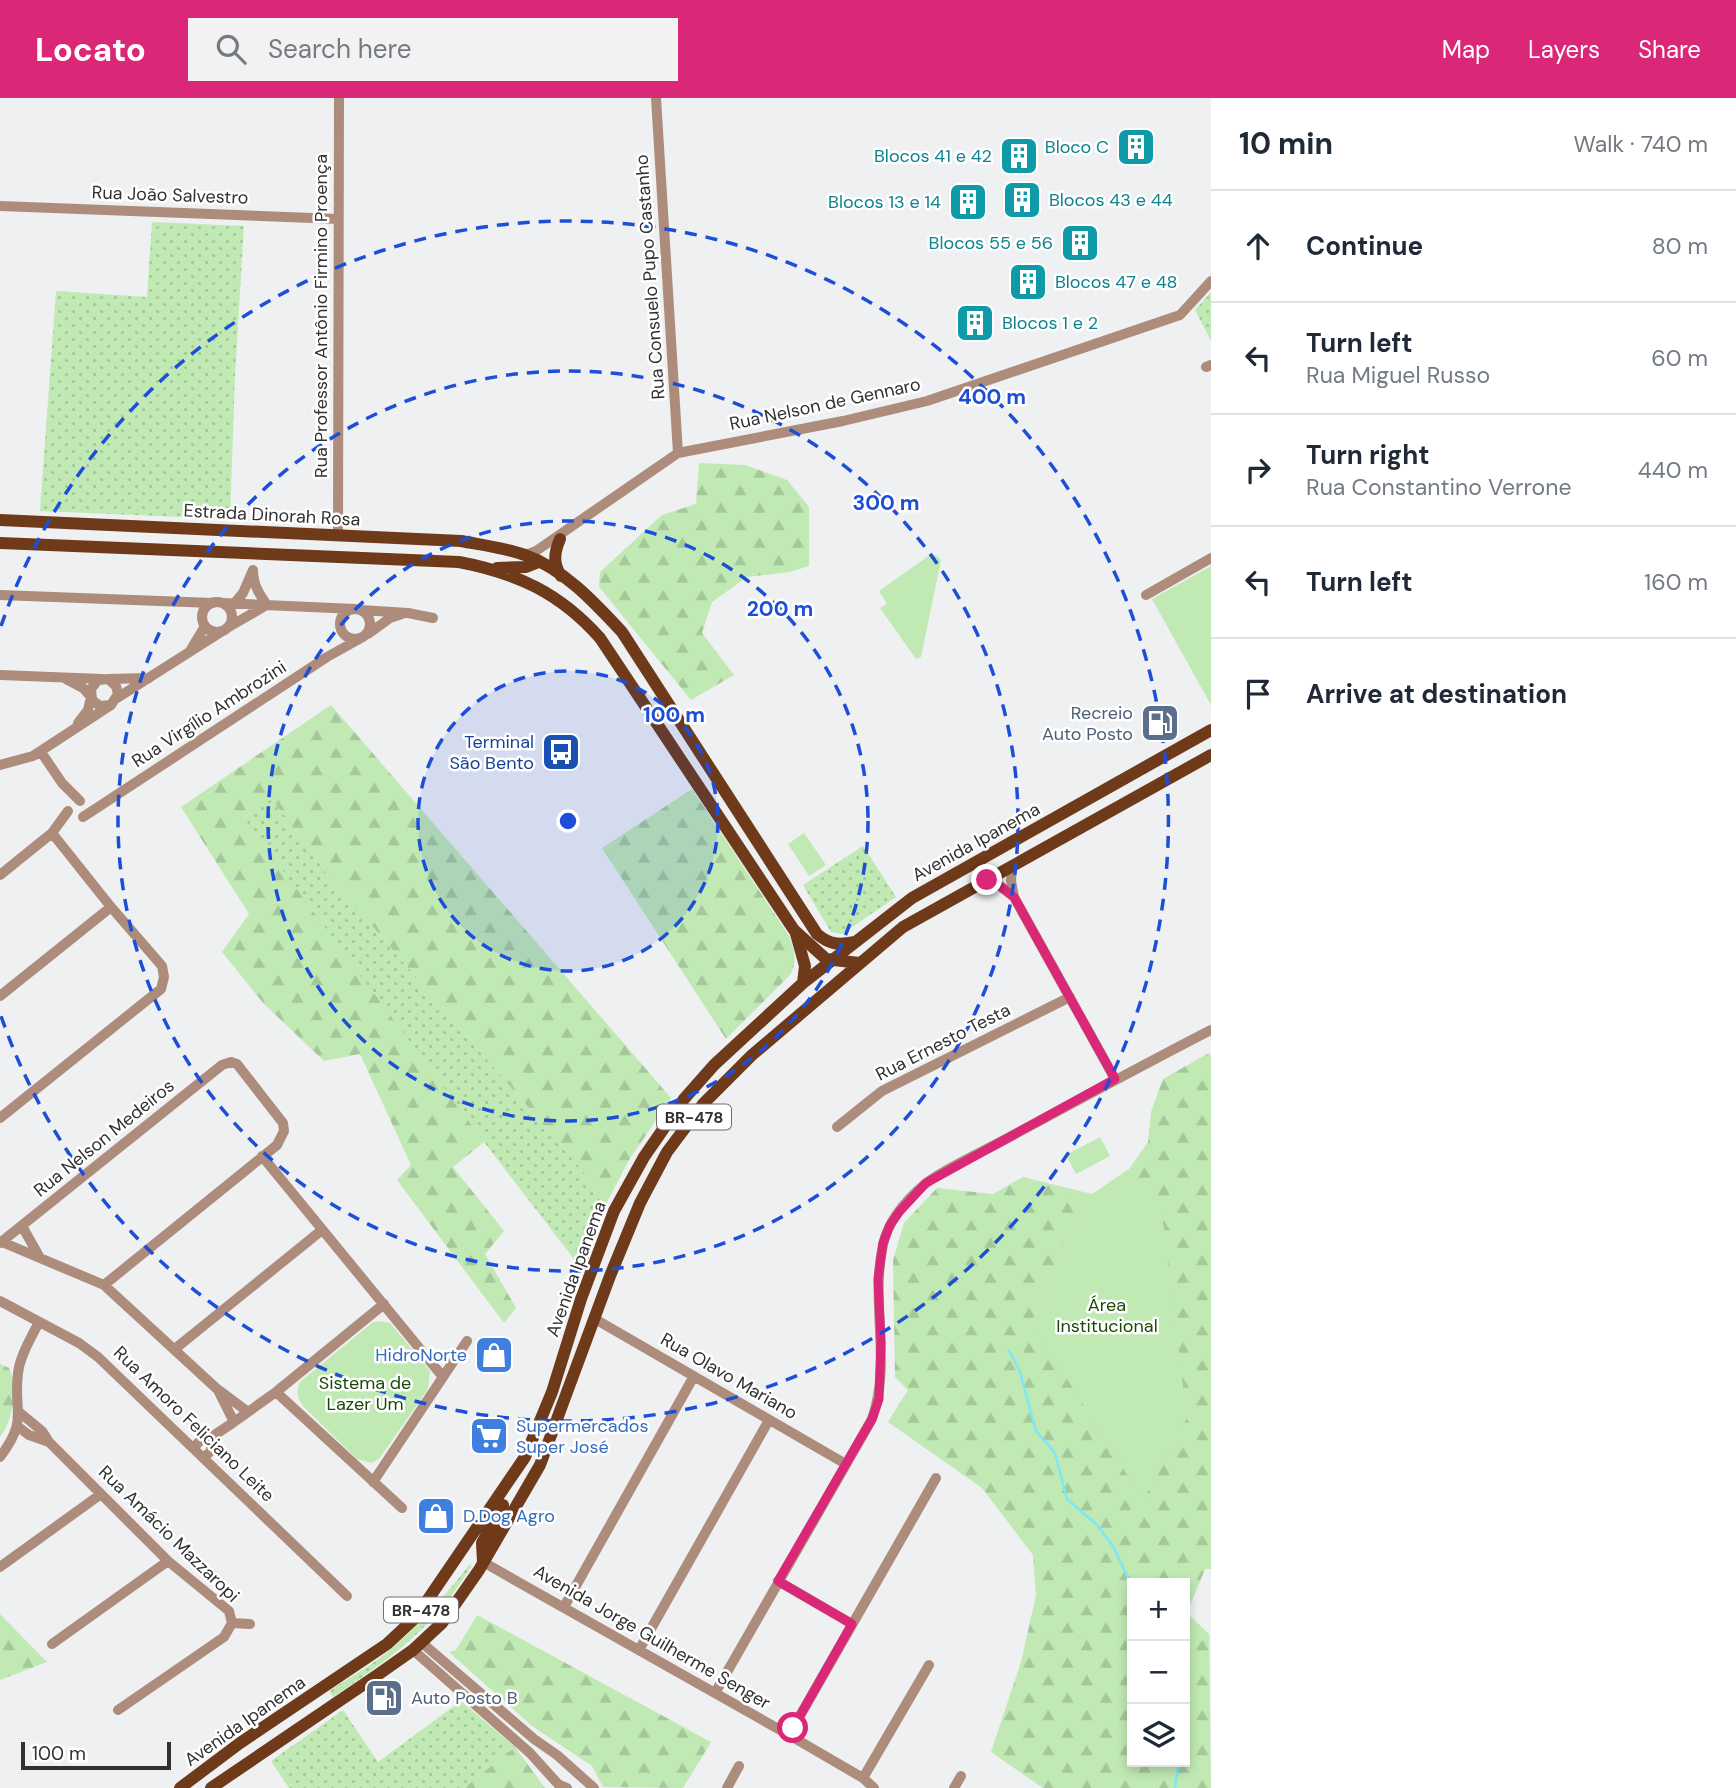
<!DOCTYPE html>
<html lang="en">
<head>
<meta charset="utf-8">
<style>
  :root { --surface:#fff; --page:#f2f2f3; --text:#1f2937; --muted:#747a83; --line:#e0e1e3; --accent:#db2777 }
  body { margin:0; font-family:"DM Sans",sans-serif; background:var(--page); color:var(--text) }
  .controls { position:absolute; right:21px; bottom:21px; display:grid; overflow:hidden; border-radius:0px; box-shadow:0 4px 10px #0003 }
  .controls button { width:63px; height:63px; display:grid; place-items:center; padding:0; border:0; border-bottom:2px solid var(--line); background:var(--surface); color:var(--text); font:35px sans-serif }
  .scale { position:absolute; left:21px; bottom:18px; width:150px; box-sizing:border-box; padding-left:7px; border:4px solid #313132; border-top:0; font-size:19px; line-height:24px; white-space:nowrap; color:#313132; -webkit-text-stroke:5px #fff; paint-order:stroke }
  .stop { position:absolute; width:21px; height:21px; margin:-16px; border:5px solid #db2777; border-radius:50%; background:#fff }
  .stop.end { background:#db2777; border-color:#fff; box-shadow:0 2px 7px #0008 }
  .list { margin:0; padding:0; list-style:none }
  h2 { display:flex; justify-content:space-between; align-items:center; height:91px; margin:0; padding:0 28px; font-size:30px }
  h2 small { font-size:23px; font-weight:400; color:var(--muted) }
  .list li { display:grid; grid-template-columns:46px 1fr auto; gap:21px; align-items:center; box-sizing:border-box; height:112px; padding:0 28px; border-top:2px solid var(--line) }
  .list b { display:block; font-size:26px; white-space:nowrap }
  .list p { margin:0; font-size:23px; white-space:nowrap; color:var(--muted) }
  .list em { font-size:23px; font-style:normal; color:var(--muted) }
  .icon { flex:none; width:38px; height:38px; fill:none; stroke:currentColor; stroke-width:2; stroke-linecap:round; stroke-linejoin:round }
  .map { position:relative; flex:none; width:1211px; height:1690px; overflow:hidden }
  header { display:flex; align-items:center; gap:42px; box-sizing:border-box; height:98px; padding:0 35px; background:var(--accent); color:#fff }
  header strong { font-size:33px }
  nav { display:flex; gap:38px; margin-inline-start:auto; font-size:24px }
  .search { width:490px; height:63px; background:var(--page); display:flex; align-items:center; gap:18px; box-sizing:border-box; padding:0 24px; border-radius:0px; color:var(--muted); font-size:26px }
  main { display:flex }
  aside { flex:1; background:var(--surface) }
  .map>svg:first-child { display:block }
</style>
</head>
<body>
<header>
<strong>Locato</strong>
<div class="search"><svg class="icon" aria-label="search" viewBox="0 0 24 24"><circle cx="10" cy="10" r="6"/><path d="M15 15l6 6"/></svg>Search here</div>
<nav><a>Map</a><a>Layers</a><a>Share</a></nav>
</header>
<main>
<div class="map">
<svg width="1211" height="1690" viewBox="0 0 1211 1690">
  <defs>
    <pattern id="grass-dots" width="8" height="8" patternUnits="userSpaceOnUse" patternTransform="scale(1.75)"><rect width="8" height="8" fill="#c0e9b4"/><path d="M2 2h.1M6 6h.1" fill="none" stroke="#a5c89b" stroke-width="1.8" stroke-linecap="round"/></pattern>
    <pattern id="forest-firs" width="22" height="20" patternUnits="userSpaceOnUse" patternTransform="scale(1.75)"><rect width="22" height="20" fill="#c0e9b4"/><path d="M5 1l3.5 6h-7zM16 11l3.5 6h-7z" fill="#a5c89b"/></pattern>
  </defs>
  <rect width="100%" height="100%" fill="#eef0f2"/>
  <path fill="url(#grass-dots)" d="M 152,124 L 244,128 L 235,277 L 230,421 L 40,413 L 56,193 L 147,199 Z
    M 1211,194 L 1211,243 L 1195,212 Z
    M 272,700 L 325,773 L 608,1102 L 584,1174 L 484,1044 L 243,721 Z
    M 863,748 L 896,799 L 842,836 L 831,834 L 803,787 Z
    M 470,1466 L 471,1469 C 461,1484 451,1500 439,1513 C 409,1548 371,1573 333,1599 L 329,1593 C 347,1581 367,1570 384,1557 C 417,1530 444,1499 470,1466 Z
    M 461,1603 L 515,1649 L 464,1690 L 289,1690 L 271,1663 L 343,1612 L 378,1664 Z"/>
  <path fill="url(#forest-firs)" fill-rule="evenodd" d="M 699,365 L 745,367 L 787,382 L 809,409 L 809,468 L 790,474 L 747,479 L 712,504 L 702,535 L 734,577 L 691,602 L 599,489 L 600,474 L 662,417 L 696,406 Z
    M 331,607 L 671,1000 L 629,1062 L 608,1102 L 325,773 L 272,701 L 244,720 L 484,1044 L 453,1069 L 504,1133 L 485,1156 L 516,1210 L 504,1225 L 397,1082 L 411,1067 L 360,956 L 324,963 L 264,906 L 222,854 L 249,816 L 181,709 Z
    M 692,691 L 789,838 C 794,853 798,864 790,877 L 726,941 L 602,750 Z
    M 1209,955 L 1211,959 L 1211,1471 L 1205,1471 L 1187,1515 L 1209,1536 L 1211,1690 L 1043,1690 L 991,1654 L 1021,1564 L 1036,1497 L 1033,1457 L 982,1390 L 888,1324 L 908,1292 L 895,1279 L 893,1162 L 904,1125 L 937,1090 L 993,1096 L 1023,1079 L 1070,1093 L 1077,1113 L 1032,1225 L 1160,1100 L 1129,1071 L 1148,1044 L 1151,1014 L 1163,981 ZM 1132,1485 L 1185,1485 L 1185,1664 L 1132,1664 Z
    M 0,1266 L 9,1270 C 19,1291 13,1321 0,1339 Z
    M 0,1516 L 47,1564 L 0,1582 Z
    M 477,1517 L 711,1644 L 683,1690 L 603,1689 L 592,1668 L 532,1628 L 449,1554 L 456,1552 Z
    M 515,1649 L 545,1690 L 464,1690 Z"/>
  <path fill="#c0e9b4" d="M 930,457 L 936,457 L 941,462 L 921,559 L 916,561 L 880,510 L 887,506 L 879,493 Z
    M 1211,468 L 1211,607 L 1152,501 Z
    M 804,735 L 826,767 L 809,778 L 788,746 Z
    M 1100,1039 L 1110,1058 L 1076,1076 L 1066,1057 Z
    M 1129,1071 L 1160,1099 L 1187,1320 L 1143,1402 L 1032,1225 L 1077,1113 L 1069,1093 L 1023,1079 L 1092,1096 Z
    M 381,1223 L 390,1225 L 430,1273 L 428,1291 L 379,1361 L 372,1365 L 357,1361 L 304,1309 C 297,1300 296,1295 300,1284 L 373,1224 Z"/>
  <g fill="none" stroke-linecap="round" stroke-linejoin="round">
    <path stroke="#7be8f8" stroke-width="2.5" d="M 1009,1252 L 1020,1274 L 1036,1333 L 1055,1355 L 1067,1401 L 1097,1427 L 1113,1448 L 1132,1488
      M 1175,1690 L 1179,1664"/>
    <path stroke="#ad8c7b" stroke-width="10" d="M 656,0 L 678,355
      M 0,108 L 338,121
      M 1206,269 L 1211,267
      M 338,437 L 339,0
      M 526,457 L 536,453 L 678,355 L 843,323 L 927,303 L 1180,217 L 1211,183
      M 0,497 L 213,505
      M 1146,497 L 1211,460
      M202 519a15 15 0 1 1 30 0a15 15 0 1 1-30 0Z
      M 223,505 L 355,511
      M 234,506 L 243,495 L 253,472 C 253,486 259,496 267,507
      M340 526a15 15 0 1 1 30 0a15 15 0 1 1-30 0Z
      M 361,512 L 408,515 L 433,520
      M 227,530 L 265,508
      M 368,536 L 390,520 L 402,516
      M 190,553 L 205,528
      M 0,577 L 102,581
      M 66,581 L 83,590 L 91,599 L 88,612 L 78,625
      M 109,581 L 149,580
      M 117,600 L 224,532
      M 41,654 L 62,685 L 80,703
      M 0,667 L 33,658 L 111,607 L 118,596 L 116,588 L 108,581 L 98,582 L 91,591 L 92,602 L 100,608 L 111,607
      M 83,719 L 327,559 L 361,540
      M 1012,768 L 1011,783 L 1014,799 L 1115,981
      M 0,777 L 52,735 L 68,713
      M 987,782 L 1000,788 L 1014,799
      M 0,898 L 111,809
      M 0,1020 L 161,891 L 164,879 L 162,868 L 111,809 L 52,735
      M 837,1029 L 882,993 L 1070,899
      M 262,1058 L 443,1279
      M 22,1128 L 40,1160
      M 2,1144 L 104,1187 L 216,1290 L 248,1314
      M 0,1145 L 222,967 L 231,964 L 237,966 L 283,1025 L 284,1033 L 277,1047 L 104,1187
      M 0,1203 L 79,1245 L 98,1259 L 347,1498
      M 595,1221 L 844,1365
      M 176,1250 L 322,1132
      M 218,1292 L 234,1324
      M 276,1294 L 402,1410
      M 19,1314 L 42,1333 L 49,1344 L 168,1463 L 229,1513 L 232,1525
      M 17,1328 L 29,1337 L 49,1344
      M 194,1349 L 200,1343 L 216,1336 L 234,1324 L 276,1294 L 384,1206
      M 0,1359 C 29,1321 13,1314 18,1275 C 20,1258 31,1240 39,1224
      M 204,1359 L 210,1354 L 216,1336
      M 373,1384 L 467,1243
      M 483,1464 L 789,1637 L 863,1680 L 874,1690
      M 0,1469 L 101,1396
      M 778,1483 L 852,1526
      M 564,1509 L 694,1278
      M 232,1525 L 250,1526
      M 421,1544 L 534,1641 L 557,1657 L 594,1690
      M 52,1546 L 168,1463
      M 413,1552 L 530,1655 L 558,1686 L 567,1690
      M 639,1552 L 769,1322
      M 715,1595 L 872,1321 C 892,1265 870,1204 883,1147 C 888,1123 906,1102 925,1086 C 942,1072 982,1054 1004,1042 C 1073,1005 1141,968 1211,932
      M 118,1612 L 224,1539 L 232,1525
      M 789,1637 L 936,1380
      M 863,1680 L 929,1567
      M 727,1690 L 739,1668
      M 954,1690 L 961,1678"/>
    <path stroke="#6f3a1a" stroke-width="12" d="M 0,422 L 461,443 C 482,447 505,450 525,457 C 564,471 595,505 622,534 L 817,836 C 830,847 839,847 855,844
      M 560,441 C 554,455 553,465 561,478
      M 0,445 L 459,464 C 517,475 560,495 600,540 L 794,832 L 826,861 L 859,865
      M 497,470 L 526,469 L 539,464
      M 796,836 L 805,868 L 803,885
      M 483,1464 L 482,1445 L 503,1407
      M 180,1690 L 240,1645 L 387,1546 L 416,1519 L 525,1359 L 552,1294 L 581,1201 L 614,1113 L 644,1059 L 684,1001 L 714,967 L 803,885 L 912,800 L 1211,632
      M 211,1690 L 376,1578 L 413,1552 L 442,1525 L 479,1472 L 540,1367 L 610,1178 L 640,1105 L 667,1054 L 703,1006 L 752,957 L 903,829 L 1211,657"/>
  </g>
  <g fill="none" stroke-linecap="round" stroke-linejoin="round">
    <path stroke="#db2777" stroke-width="9" d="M 793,1630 L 852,1526 L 778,1483 L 872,1321 L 879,1301 L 881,1244 L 878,1181 L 883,1145 L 890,1127 L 900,1113 L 926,1085 L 1115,981 L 1014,799 L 1000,788 L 987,782"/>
  </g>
  <circle cx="568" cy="723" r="150" fill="#1d4ed8" fill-opacity=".12"/>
  <g fill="none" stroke="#1d4ed8" stroke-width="3.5" stroke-dasharray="12 9">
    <circle cx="568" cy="723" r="150"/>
    <circle cx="568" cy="723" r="300"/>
    <circle cx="568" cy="723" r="450"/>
    <path d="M1 528A600 600 0 1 1 1 918"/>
  </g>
  <defs>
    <symbol id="building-square" viewBox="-11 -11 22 22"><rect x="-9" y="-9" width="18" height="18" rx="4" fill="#0f9aa8" stroke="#fff"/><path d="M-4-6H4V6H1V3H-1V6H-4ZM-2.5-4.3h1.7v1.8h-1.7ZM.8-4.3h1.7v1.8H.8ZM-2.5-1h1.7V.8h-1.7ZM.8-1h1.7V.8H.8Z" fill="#fff"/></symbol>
    <symbol id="fuel-square" viewBox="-11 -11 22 22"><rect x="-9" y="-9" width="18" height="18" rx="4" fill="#5c6f8a" stroke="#fff"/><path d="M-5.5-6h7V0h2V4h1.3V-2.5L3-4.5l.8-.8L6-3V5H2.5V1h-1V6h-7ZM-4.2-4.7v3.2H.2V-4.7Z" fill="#fff"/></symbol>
    <symbol id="bus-square" viewBox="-11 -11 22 22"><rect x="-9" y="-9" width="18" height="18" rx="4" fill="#1a4fb4" stroke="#fff"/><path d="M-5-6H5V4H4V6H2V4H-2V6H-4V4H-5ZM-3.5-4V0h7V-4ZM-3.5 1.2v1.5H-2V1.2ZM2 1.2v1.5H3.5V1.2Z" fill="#fff"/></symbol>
    <symbol id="shop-square" viewBox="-11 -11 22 22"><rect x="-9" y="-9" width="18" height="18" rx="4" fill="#3f7fe0" stroke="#fff"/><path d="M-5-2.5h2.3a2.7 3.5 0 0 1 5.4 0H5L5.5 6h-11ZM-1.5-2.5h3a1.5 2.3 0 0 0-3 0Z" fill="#fff"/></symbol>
    <symbol id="supermarket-square" viewBox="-11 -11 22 22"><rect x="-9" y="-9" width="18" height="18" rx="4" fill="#3f7fe0" stroke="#fff"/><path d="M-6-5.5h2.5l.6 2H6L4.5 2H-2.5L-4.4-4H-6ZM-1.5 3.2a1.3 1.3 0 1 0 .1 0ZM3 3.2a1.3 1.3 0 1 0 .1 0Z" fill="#fff"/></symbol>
  </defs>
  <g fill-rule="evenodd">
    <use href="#building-square" x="1114" y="27" width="44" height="44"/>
    <use href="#building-square" x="997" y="36" width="44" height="44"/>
    <use href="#building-square" x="1000" y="80" width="44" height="44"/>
    <use href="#building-square" x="946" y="82" width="44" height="44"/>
    <use href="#building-square" x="1058" y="123" width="44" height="44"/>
    <use href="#building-square" x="1006" y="162" width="44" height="44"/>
    <use href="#building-square" x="953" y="203" width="44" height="44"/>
    <use href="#fuel-square" x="1138" y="603" width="44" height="44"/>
    <use href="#bus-square" x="539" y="632" width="44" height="44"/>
    <use href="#shop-square" x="472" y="1235" width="44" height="44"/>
    <use href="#supermarket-square" x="467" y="1316" width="44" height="44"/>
    <use href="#shop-square" x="414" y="1396" width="44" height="44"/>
    <use href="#fuel-square" x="362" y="1578" width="44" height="44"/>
  </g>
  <g text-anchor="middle" stroke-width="5" stroke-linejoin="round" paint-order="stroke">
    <g fill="#fff" stroke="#6f6f70" stroke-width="2">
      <rect x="657" y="1006.5" width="74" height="25" rx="5"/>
      <rect x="384" y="1499.5" width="74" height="25" rx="5"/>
    </g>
    <g font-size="16" font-weight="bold" fill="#313132">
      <text x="694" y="1025">BR-478</text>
      <text x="421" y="1518">BR-478</text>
    </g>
    <g font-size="18" fill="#0d838f" stroke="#fff" text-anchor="end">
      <text x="1109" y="55">Bloco C</text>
      <text x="992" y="64">Blocos 41 e 42</text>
      <text x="1049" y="108" text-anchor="start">Blocos 43 e 44</text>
      <text x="941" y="110">Blocos 13 e 14</text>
      <text x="1053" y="151">Blocos 55 e 56</text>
      <text x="1055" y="190" text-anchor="start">Blocos 47 e 48</text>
      <text x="1002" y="231" text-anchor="start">Blocos 1 e 2</text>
    </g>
    <g font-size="18" fill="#313132" stroke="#fff">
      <text transform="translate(170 97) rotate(2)" y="6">Rua João Salvestro</text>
      <text transform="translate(650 179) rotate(-94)" y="6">Rua Consuelo Pupo Castanho</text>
      <text transform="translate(321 218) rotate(-90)" y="6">Rua Professor Antônio Firmino Proença</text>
      <text transform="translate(825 306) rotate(-12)" y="6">Rua Nelson de Gennaro</text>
      <text transform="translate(272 417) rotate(3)" y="6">Estrada Dinorah Rosa</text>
      <text transform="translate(209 616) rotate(-33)" y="6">Rua Virgílio Ambrozini</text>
      <text transform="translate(976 744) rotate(-29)" y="6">Avenida Ipanema</text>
      <text transform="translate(943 944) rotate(-27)" y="6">Rua Ernesto Testa</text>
      <text transform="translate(104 1040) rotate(-39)" y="6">Rua Nelson Medeiros</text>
      <text transform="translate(576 1171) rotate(-70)" y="6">Avenida Ipanema</text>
      <text transform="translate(729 1278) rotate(30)" y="6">Rua Olavo Mariano</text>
      <text transform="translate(194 1326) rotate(44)" y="6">Rua Amoro Feliciano Leite</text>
      <text transform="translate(169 1436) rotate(44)" y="6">Rua Amácio Mazzaropi</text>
      <text transform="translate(652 1539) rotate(30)" y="6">Avenida Jorge Guilherme Senger</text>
      <text transform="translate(245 1623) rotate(-35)" y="6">Avenida Ipanema</text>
    </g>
    <g font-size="18" fill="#4e5e75" stroke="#fff" text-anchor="end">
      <text x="1133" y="621">Recreio<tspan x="1133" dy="21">Auto Posto</tspan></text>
      <text x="411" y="1606" text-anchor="start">Auto Posto B</text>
    </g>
    <g font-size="18" fill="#164399" stroke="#fff" text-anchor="end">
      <text x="534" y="650">Terminal<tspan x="534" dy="21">São Bento</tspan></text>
    </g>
    <g font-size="18" fill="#1a4906" stroke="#fff">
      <text x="1107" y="1213">Área<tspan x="1107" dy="21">Institucional</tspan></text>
      <text x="365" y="1291">Sistema de<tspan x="365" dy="21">Lazer Um</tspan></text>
    </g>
    <g font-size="18" fill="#366cbe" stroke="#fff" text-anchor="start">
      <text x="467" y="1263" text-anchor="end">HidroNorte</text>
      <text x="516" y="1334">Supermercados<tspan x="516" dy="21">Super José</tspan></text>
      <text x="463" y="1424">D.Dog Agro</text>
    </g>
  </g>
  <circle cx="568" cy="723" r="10" fill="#1d4ed8" stroke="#fff" stroke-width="3.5"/>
  <g font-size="21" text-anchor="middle" font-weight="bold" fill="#1d4ed8" stroke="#fff" stroke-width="5" stroke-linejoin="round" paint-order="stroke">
    <text x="992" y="306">400 m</text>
    <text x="886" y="412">300 m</text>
    <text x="780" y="518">200 m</text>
    <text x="674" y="624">100 m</text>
  </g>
</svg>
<div class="controls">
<button>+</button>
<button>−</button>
<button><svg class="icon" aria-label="layers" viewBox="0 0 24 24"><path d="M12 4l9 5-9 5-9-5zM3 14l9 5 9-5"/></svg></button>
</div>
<div class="scale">100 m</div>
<div class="stop" style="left:793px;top:1630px"></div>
<div class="stop end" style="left:987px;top:782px"></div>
</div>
<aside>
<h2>10 min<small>Walk · 740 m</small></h2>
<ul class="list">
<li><svg class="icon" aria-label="ahead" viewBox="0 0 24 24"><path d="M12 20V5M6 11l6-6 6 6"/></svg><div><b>Continue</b></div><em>80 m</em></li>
<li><svg class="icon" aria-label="left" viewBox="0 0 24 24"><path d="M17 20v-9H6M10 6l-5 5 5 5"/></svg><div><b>Turn left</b><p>Rua Miguel Russo</p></div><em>60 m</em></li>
<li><svg class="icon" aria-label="right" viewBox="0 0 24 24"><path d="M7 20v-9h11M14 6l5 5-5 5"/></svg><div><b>Turn right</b><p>Rua Constantino Verrone</p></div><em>440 m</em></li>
<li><svg class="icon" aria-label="left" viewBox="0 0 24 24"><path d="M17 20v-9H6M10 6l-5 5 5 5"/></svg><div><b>Turn left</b></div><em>160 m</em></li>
<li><svg class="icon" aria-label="arrive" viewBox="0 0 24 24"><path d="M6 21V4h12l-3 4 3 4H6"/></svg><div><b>Arrive at destination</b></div></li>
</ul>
</aside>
</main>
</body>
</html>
